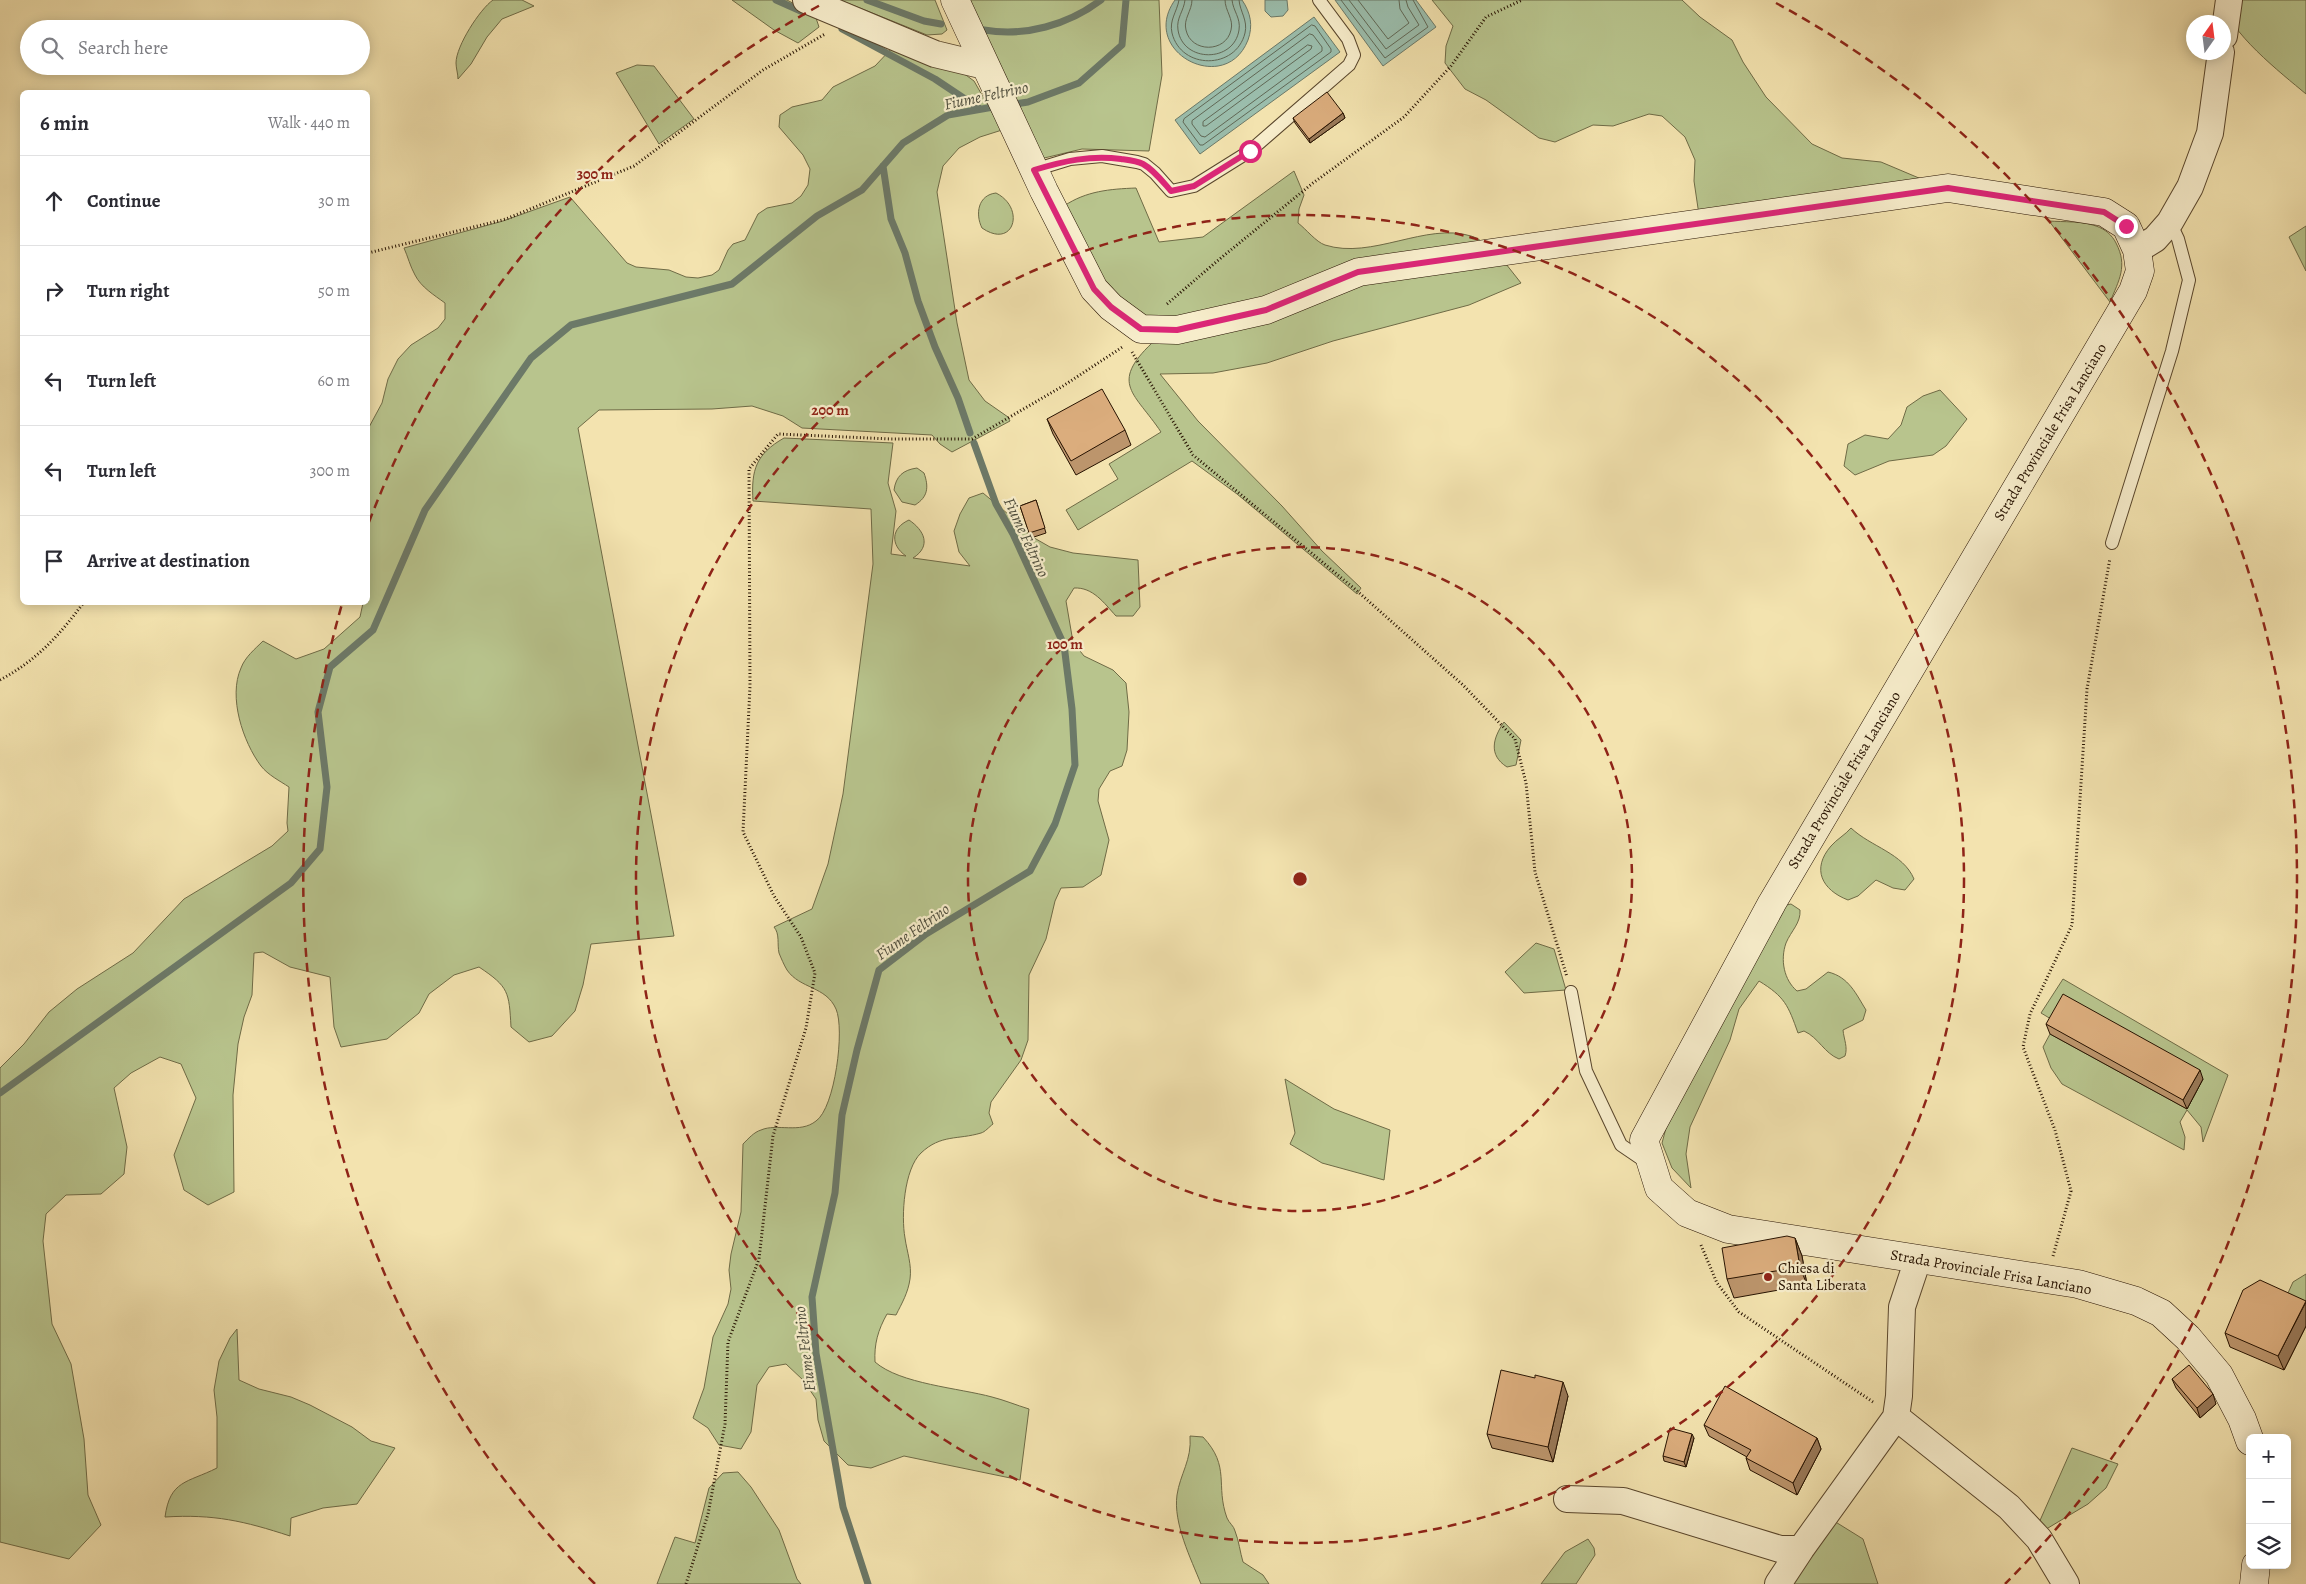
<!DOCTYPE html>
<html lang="en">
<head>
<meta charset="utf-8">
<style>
  :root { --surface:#fff; --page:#f7f7f7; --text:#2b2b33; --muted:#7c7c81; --line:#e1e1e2 }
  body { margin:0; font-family:Alegreya,serif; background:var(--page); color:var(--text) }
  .controls { position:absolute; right:15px; bottom:15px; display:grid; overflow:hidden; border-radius:8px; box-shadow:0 2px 12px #0003 }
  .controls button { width:45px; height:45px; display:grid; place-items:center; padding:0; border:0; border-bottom:1px solid var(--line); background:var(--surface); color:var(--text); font:25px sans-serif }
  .compass { position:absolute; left:2186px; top:15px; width:45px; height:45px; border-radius:50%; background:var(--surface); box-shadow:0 2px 12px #0003; rotate:14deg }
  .stop { position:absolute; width:15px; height:15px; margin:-11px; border:4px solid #db2777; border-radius:50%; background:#fff }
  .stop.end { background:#db2777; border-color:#fff; box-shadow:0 1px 5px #0008 }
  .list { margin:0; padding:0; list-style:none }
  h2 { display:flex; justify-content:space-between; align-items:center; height:65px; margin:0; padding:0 20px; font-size:21px }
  h2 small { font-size:16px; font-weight:400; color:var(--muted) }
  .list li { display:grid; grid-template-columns:32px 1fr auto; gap:15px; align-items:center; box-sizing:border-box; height:90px; padding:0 20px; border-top:1px solid var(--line) }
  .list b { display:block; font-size:19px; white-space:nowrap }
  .list em { font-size:16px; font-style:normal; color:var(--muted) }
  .icon { flex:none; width:28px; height:28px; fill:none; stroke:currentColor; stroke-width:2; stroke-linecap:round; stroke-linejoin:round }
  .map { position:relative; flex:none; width:2306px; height:1584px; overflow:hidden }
  .search { position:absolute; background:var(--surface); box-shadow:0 2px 12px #0003; left:20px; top:20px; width:350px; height:55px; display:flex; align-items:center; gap:12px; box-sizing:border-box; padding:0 18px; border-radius:28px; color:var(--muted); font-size:19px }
  .panel { position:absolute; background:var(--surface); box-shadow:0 2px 12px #0003; left:20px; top:90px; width:350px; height:515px; border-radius:8px }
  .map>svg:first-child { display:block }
</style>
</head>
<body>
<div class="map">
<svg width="2306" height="1584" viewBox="0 0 2306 1584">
  <rect width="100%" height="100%" fill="#f3e3af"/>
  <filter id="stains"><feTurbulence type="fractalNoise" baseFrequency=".004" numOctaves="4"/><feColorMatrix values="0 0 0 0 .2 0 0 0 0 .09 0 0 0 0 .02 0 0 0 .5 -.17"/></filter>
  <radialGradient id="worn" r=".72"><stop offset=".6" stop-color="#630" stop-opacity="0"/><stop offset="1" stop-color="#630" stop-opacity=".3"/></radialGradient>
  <path fill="#b8c48d" stroke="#6f6b46" d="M 493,0 L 522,0 L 534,6 L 502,19 L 487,37 L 471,64 L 458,79 C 458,74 456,68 456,63 C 456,46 480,9 493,0 Z
    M 732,0 L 787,0 L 815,15 L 819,27 L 798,43 L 774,30 Z
    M 840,0 L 935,0 L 947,30 L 942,34 L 927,35 Z
    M 965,0 L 1159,0 L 1162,75 L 1149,151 L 1082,149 L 1040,159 Z
    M 1432,0 L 1682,0 L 1700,17 L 1732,40 L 1743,62 L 1766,97 L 1812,144 L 1842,158 L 1881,162 L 1926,181 L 1699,215 L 1694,181 L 1695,160 L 1685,137 L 1662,116 L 1649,114 L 1613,126 L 1593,125 L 1555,142 L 1539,138 L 1486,100 L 1465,89 L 1445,63 L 1446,46 L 1453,26 Z
    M 2222,0 L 2306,0 L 2306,94 C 2281,73 2228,32 2222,0 Z
    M 893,47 L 959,70 L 974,81 L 1002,130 L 980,137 L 959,148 L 943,166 L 937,192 L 957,323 L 969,380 L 985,401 L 1008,417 L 1010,421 L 952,452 L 940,444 L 932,435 L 802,428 L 783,416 L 752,406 L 712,409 L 599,410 L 578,428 L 674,936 L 591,944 L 583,985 L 575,1011 L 552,1036 L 529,1042 L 511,1027 C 509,992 509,987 479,967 L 454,975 L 429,994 L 419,1013 L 387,1039 L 341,1047 L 334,1027 L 330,977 L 290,967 L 263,952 L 254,953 L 252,995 L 244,1017 L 238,1044 L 233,1095 L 234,1192 L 208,1205 L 184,1190 L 174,1155 L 196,1098 L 181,1064 L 160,1057 L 131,1073 L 114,1088 L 127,1147 L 124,1174 L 101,1194 L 66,1195 L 46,1214 L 43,1241 L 52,1324 L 71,1364 L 84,1439 L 88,1495 L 101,1525 L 69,1559 L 0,1542 L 0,1068 L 24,1044 L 49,1012 L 77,989 L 133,953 L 184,899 L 272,846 L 288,831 L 287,823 L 289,787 C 280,781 268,775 261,766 C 243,742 228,697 241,668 C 245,657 255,649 263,641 L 296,659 L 324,649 L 360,617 L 363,603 L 368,602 L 368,429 L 382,403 L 388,379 L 398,359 L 411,345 L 438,328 L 445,319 L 445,303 C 434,295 421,287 415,275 C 410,266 408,257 404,248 L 503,221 L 570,197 L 627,263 L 636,267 L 669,270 L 686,277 L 698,278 L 712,275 L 719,270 L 728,250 L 733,244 L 745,240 L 758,214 L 767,208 L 792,203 L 801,196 L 808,185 L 810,169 L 803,155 L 779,127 L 780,115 L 792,107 L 822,100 L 833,87 L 875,66 Z
    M 637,65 L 654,66 L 694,119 L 659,144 L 616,73 Z
    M 1294,171 L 1304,195 L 1299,209 L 1298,223 C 1306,229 1316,242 1325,245 C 1372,260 1426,222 1471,236 C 1479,238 1487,246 1494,250 L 1187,323 L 1149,320 L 1107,286 L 1064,206 C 1086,191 1110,189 1136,188 L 1159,242 L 1203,237 Z
    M 996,193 C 1026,208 1014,250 982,228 C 975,214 978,195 996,193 Z
    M 2049,221 C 2064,222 2082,221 2096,226 C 2105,229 2112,235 2116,243 C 2128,266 2119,280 2110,302 Z
    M 2306,226 L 2306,271 L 2289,237 Z
    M 1506,264 L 1521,283 L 1469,305 L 1333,341 L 1267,363 L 1213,373 L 1160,374 L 1198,421 L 1282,506 L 1322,551 L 1361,588 L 1357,594 L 1237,494 L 1192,461 L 1078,530 L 1066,510 L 1118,479 L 1109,464 L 1161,432 C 1135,393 1109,384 1152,343 L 1337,293 L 1373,282 Z
    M 1940,390 L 1967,419 L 1946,446 L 1933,455 L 1889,461 L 1855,475 L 1844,466 L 1848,444 L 1865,435 L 1888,439 L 1901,425 L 1907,407 L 1923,396 Z
    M 784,438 L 893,443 L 888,483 L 896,511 L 891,554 L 906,556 C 890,545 891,528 909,520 C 924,530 932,546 913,558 L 970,566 L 959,552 L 954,531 L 960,514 L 969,498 L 983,493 L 1021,525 L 1029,535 L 1050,547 L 1073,553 L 1138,560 L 1140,607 L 1133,616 L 1116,616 C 1104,603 1093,587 1074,588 L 1066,601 L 1073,642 L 1084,656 L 1113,670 L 1126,683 L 1129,712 L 1127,750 L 1122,766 L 1110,771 L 1099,789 L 1098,801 L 1109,840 L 1101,875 L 1083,887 L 1061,888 L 1055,901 L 1046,939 L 1029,975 L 1028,1040 L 1021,1060 L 991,1102 L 989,1113 L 993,1124 C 989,1127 985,1132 981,1133 C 958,1140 941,1134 921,1153 C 904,1169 901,1216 905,1238 C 907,1252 912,1265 910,1279 C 908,1293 902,1303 896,1315 L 887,1314 C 878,1330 874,1344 875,1362 C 900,1384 959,1388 992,1397 C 1004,1400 1016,1405 1029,1409 L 1020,1480 L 904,1456 L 871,1468 L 848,1465 L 824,1441 L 818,1420 L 816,1399 L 803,1380 L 786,1364 L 769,1367 L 757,1385 L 751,1432 L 741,1449 L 719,1445 L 708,1428 L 693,1418 L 704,1388 L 713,1337 L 728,1304 L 731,1289 L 729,1270 L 731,1254 L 741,1212 L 743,1144 C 748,1139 754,1132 761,1130 C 777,1123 800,1134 816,1121 C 835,1108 845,1029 836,1009 C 826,986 800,989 787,970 C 784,965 781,958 779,953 C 777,944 780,934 774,927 L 812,909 L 828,864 L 843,794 L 873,564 L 871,509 L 753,501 C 751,470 756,454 784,438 Z
    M 917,468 L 924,473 C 929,487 928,497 915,505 L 902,502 L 894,490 C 896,476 903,470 917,468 Z
    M 1504,722 L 1521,740 L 1516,765 L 1507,767 C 1488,755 1493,738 1504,722 Z
    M 1851,828 C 1871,847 1903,853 1914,879 L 1905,890 L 1893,888 L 1876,880 L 1858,896 L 1848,900 C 1822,890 1811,869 1831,846 C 1837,839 1845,835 1851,828 Z
    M 1791,904 L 1800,910 C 1801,923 1791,931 1786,943 C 1780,960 1784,980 1797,991 L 1806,989 L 1828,972 C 1849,977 1856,994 1866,1010 L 1863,1020 L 1843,1030 C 1844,1040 1848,1047 1845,1056 L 1839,1059 C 1824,1053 1819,1038 1804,1031 L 1798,1033 C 1788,1005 1785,997 1759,981 L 1739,1009 L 1730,1040 L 1690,1127 L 1686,1154 L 1691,1188 L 1672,1168 L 1662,1143 L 1669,1117 L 1782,906 Z
    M 1536,943 L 1554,949 L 1566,990 L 1524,993 L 1505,972 Z
    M 2063,979 L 2228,1075 L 2203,1142 L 2201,1127 L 2187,1110 L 2180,1122 L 2185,1137 L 2184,1150 L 2062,1084 L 2051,1068 L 2043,1047 L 2050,1034 L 2187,1109 L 2203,1079 L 2056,1022 L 2041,1013 Z
    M 1285,1079 L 1334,1109 L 1390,1130 L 1384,1180 L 1322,1163 L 1290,1144 L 1295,1133 Z
    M 2306,1274 L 2306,1313 L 2288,1293 L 2293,1282 Z
    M 237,1329 L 239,1380 L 259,1389 L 291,1397 L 310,1405 L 352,1427 L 371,1441 L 395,1448 L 357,1504 L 323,1508 L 291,1518 L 290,1536 C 244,1521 214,1514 165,1517 C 170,1480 187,1483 217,1468 L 217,1417 L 214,1390 L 219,1361 L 230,1338 Z
    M 1190,1436 L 1203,1437 C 1231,1467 1215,1485 1227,1518 C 1229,1523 1234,1526 1235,1531 C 1239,1541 1240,1552 1243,1562 L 1263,1575 L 1269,1584 L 1201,1584 C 1191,1559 1173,1523 1177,1495 C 1180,1474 1192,1460 1190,1436 Z
    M 2072,1448 L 2118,1464 L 2106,1488 L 2088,1504 L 2043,1531 L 2038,1525 Z
    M 738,1472 L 751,1487 L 779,1530 L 797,1579 L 801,1584 L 657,1584 L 675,1537 L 695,1543 L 709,1488 L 723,1473 Z
    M 1834,1521 L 1863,1539 L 1878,1584 L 1781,1584 Z
    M 1588,1539 L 1594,1548 L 1595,1555 L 1576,1584 L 1541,1584 L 1565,1552 Z"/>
  <path fill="#9bbead" stroke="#6c7968" d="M 1175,0 L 1242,0 C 1251,13 1253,26 1248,40 C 1226,97 1138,52 1175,0 Z
    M 1265,0 L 1287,0 L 1288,10 L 1283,16 L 1271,17 L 1265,11 Z
    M 1335,0 L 1416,0 L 1436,27 L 1383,66 Z
    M 1314,17 L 1340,52 L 1200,154 L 1175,120 Z"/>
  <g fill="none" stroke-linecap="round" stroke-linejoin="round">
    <path stroke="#606856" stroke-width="1" d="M 1179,0 C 1177,12 1169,20 1172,33 C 1181,70 1236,70 1245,33 C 1248,20 1240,12 1239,0
      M 1185,0 C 1184,11 1176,18 1178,30 C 1183,63 1234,63 1239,30 C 1241,18 1233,11 1232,0
      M 1192,0 C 1192,11 1183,19 1186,30 C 1191,53 1226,53 1231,30 C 1234,19 1225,11 1225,0
      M 1341,0 L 1385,58 L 1428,27 L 1413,0
      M 1349,0 L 1386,49 L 1419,25 L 1408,7 L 1406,0
      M 1358,0 L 1388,39 L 1409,23 L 1400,9 L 1399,0
      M 1312,25 L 1315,26 L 1331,49 L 1331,52 L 1203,145 L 1200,145 L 1183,122 L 1184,119 Z
      M 1310,34 L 1313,35 L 1322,47 L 1322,51 L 1205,137 L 1201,136 L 1192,124 L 1192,121 Z
      M 1308,45 L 1312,46 L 1311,49 L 1206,126 L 1203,126 L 1203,122 Z"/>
    <path stroke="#6c7968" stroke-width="7" d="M 776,0 L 803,12
      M 867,0 L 924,21 L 941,24
      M 842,29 L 935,79 L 980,109
      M 984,30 C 1025,37 1068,25 1101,0
      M 1009,105 L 1028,102 L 1079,83 L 1122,45 L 1126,0
      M 883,166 L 891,219 L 905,253 L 918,301 L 935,347 L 958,398 L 970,433
      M 0,1093 L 291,883 L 320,849 L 327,787 L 318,712 L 330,667 L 373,630 L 425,510 L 531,358 L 571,325 L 732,284 L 817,216 L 862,190 L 903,143 L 948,115 L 999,106
      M 868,1584 L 843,1507 L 816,1353 L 812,1297 L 835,1193 L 842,1115 L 857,1050 L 879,970 L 926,934 L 1030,871 L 1055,824 L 1075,765 L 1072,709 L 1064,645 L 1013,534 L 996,504 L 974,443"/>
    <defs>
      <path id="lane" d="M 1034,170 L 1070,159 L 1102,156 L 1137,162 L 1144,164 L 1155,173 L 1171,191 L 1194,186 L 1250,151 L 1349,65 L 1354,55 L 1348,39 L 1319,0
        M 2112,543 L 2172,351 L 2189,280 L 2178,239 L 2170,222
        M 1571,992 L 1586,1071 L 1621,1145 L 1646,1162"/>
      <path id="street" d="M 806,0 L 935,54 L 985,66
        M 2224,36 L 2229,0
        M 2137,250 L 2155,239 L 2170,222 L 2190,187 L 2210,133 L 2221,52
        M 1896,1417 L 2009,1507 L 2039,1539 L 2066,1584
        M 1567,1499 L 1623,1501 L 1780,1549 L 1801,1549 L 1896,1417 L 1899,1396 L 1902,1307 L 1918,1259
        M 1778,1584 L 1801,1549"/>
      <path id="secondary" d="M 955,0 L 1044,191 L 1094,289 L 1111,307 L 1141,329 L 1177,330 L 1266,310 L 1359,272 L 1948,188 L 2104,212 L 2126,226 L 2137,250 L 2140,271 L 2133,291 L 1772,903 L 1644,1140 L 1659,1188 L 1687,1213 L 1728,1229 L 2078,1284 L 2136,1301 L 2161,1313 L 2188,1338 L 2219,1375 L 2242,1419 L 2250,1441
        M 2254,1584 L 2256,1565"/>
    </defs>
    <use href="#lane" stroke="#59462c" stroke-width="14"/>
    <use href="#street" stroke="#59462c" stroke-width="28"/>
    <use href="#secondary" stroke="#261200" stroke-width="29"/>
    <path stroke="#261200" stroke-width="3" stroke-dasharray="1 2.5" stroke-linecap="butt" d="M 368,253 L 506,219 L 634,166 L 763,70 L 825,34
      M 1167,304 L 1216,262 L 1313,183 L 1404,117 L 1451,66 L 1486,17 L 1522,0
      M 1132,352 L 1193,455 L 1356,590 L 1463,685 L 1515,739 L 1526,783 L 1535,872 L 1567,977
      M 0,680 C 37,660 59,636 84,602
      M 1701,1245 L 1717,1283 L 1739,1312 L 1873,1402
      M 2053,1256 L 2071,1191 L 2055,1130 L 2023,1047 L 2030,1014 L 2072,925 L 2087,689 L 2110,558
      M 686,1584 L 708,1514 L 725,1424 L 728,1342 L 759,1259 L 773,1136 L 806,1028 L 815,973 L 801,937 L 774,896 L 743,832 L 750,686 L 749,469 L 778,434 L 891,439 L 972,439 L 1063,386 L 1124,346"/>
    <use href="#lane" stroke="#f7edcb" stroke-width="12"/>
    <use href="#street" stroke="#f7edcb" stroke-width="26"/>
    <use href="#secondary" stroke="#f7edcb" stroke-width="28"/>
  </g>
  <path fill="#bc956c" stroke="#261200" d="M 1343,113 L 1345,118 L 1310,143 L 1295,123 L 1293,118 Z
    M 1047,419 L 1125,430 L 1131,445 L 1076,475 L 1053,434 Z
    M 1036,500 L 1046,533 L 1031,538 L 1020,506 Z
    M 2046,1024 L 2203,1079 L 2187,1109 L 2050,1034 Z
    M 1795,1238 L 1802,1256 L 1807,1285 L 1734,1298 L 1727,1279 Z
    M 2306,1301 L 2306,1326 L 2284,1370 L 2230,1347 L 2225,1333 Z
    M 2172,1379 L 2216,1404 L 2200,1418 L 2176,1388 Z
    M 1568,1396 L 1553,1462 L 1492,1448 L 1487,1434 Z
    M 1704,1425 L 1817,1438 L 1821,1449 L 1797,1495 L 1750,1470 L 1746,1458 L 1747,1457 L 1709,1436 Z
    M 1694,1438 L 1686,1467 L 1664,1461 L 1663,1456 Z"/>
  <path fill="#997958" stroke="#261200" d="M 1343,113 L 1345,118 L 1310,143 L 1309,139 Z
    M 2200,1070 L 2203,1079 L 2187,1109 L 2183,1100 Z
    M 1795,1238 L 1802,1256 L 1807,1285 L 1800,1267 Z
    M 2306,1302 L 2306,1326 L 2284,1370 L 2278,1356 Z
    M 1563,1382 L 1568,1396 L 1553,1462 L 1548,1447 Z
    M 2213,1394 L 2216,1404 L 2200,1418 L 2197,1408 Z
    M 1692,1434 L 1694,1438 L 1686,1467 L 1684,1462 Z
    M 1817,1438 L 1821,1449 L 1797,1495 L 1793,1483 Z"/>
  <path fill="#dbad7d" stroke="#261200" d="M 1327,92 L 1343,113 L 1309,139 L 1293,118 Z
    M 1102,389 L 1125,430 L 1071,461 L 1047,419 Z
    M 1036,500 L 1045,528 L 1029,533 L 1020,506 Z
    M 2063,994 L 2200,1070 L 2183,1100 L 2046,1024 Z
    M 1787,1236 L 1795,1238 L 1800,1267 L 1727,1279 L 1722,1248 Z
    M 2260,1280 L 2306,1301 L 2278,1356 L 2225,1333 L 2243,1290 Z
    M 2189,1365 L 2213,1394 L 2197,1408 L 2172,1379 Z
    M 1501,1370 L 1535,1378 L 1535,1375 L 1563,1382 L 1548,1447 L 1487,1434 Z
    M 1725,1386 L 1817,1438 L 1793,1483 L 1746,1458 L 1751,1450 L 1704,1425 Z
    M 1670,1428 L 1692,1434 L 1684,1462 L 1663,1456 Z"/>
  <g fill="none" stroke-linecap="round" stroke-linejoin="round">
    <path stroke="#db2777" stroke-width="6" d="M 1250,151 L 1194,186 L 1171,191 C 1163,182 1154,170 1143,164 C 1137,161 1128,160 1121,159 C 1090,155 1064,161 1034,170 L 1094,289 L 1111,307 L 1141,329 L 1177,330 L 1266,310 L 1358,272 L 1948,188 L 2104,212 L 2126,226"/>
  </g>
  <g fill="none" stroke="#8f2418" stroke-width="2.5" stroke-dasharray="9 6">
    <circle cx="1300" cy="879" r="332"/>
    <circle cx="1300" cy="879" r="664"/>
    <path d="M595 1584A997 997 0 0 1 342 604M369 522A997 997 0 0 1 824 3M1776 3A997 997 0 0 1 2005 1584"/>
  </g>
  <circle fill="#8f2418" stroke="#f7edcb" stroke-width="2" cx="1768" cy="1277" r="5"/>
  <g text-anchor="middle" stroke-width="4.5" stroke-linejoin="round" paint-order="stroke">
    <g font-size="15" fill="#261200" stroke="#f7edcb">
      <text transform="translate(2050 432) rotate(-59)" y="5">Strada Provinciale Frisa Lanciano</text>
      <text transform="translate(1844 780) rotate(-59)" y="5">Strada Provinciale Frisa Lanciano</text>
      <text transform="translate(1991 1272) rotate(10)" y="5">Strada Provinciale Frisa Lanciano</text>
    </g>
    <g font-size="15" fill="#261200" stroke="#f7edcb" text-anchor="start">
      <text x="1778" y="1273">Chiesa di<tspan x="1778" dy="17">Santa Liberata</tspan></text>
    </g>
    <g font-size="16" font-style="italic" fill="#4f4e3d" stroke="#f7edcb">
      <text transform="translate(986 95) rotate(-12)" y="6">Fiume Feltrino</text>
      <text transform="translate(1027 537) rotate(65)" y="6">Fiume Feltrino</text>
      <text transform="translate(912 931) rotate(-35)" y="6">Fiume Feltrino</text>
      <text transform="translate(804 1349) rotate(-97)" y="6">Fiume Feltrino</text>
    </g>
  </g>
  <circle cx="1300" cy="879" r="8" fill="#8f2418" stroke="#f7edcb" stroke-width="2.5"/>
  <g font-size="15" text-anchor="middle" font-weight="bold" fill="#8f2418" stroke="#f7edcb" stroke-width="4.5" stroke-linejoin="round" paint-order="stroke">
    <text x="595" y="179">300 m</text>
    <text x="830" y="415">200 m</text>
    <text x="1065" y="649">100 m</text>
  </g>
  <rect width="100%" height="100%" filter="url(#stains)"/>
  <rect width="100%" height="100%" fill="url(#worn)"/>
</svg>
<div class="controls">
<button>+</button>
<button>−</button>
<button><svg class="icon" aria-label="layers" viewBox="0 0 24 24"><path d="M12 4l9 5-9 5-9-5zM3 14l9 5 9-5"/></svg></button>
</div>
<svg class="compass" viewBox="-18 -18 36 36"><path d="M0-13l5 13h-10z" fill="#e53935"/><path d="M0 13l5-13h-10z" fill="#7c7c81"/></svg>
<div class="stop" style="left:1250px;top:151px"></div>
<div class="stop end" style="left:2126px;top:226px"></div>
<div class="search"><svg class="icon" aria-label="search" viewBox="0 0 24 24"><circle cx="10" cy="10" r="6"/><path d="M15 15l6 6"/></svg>Search here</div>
<section class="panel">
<h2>6 min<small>Walk · 440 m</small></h2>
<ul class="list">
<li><svg class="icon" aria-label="ahead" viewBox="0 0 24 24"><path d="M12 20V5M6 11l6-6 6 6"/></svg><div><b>Continue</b></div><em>30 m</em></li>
<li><svg class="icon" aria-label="right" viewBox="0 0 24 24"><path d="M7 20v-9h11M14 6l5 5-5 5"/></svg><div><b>Turn right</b></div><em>50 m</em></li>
<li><svg class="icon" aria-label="left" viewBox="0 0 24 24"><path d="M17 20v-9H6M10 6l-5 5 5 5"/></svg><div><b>Turn left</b></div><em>60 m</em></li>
<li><svg class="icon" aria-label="left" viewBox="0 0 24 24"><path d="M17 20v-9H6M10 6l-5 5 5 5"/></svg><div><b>Turn left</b></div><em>300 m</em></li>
<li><svg class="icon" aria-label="arrive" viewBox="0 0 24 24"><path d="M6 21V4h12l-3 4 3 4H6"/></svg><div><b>Arrive at destination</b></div></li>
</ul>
</section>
</div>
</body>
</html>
